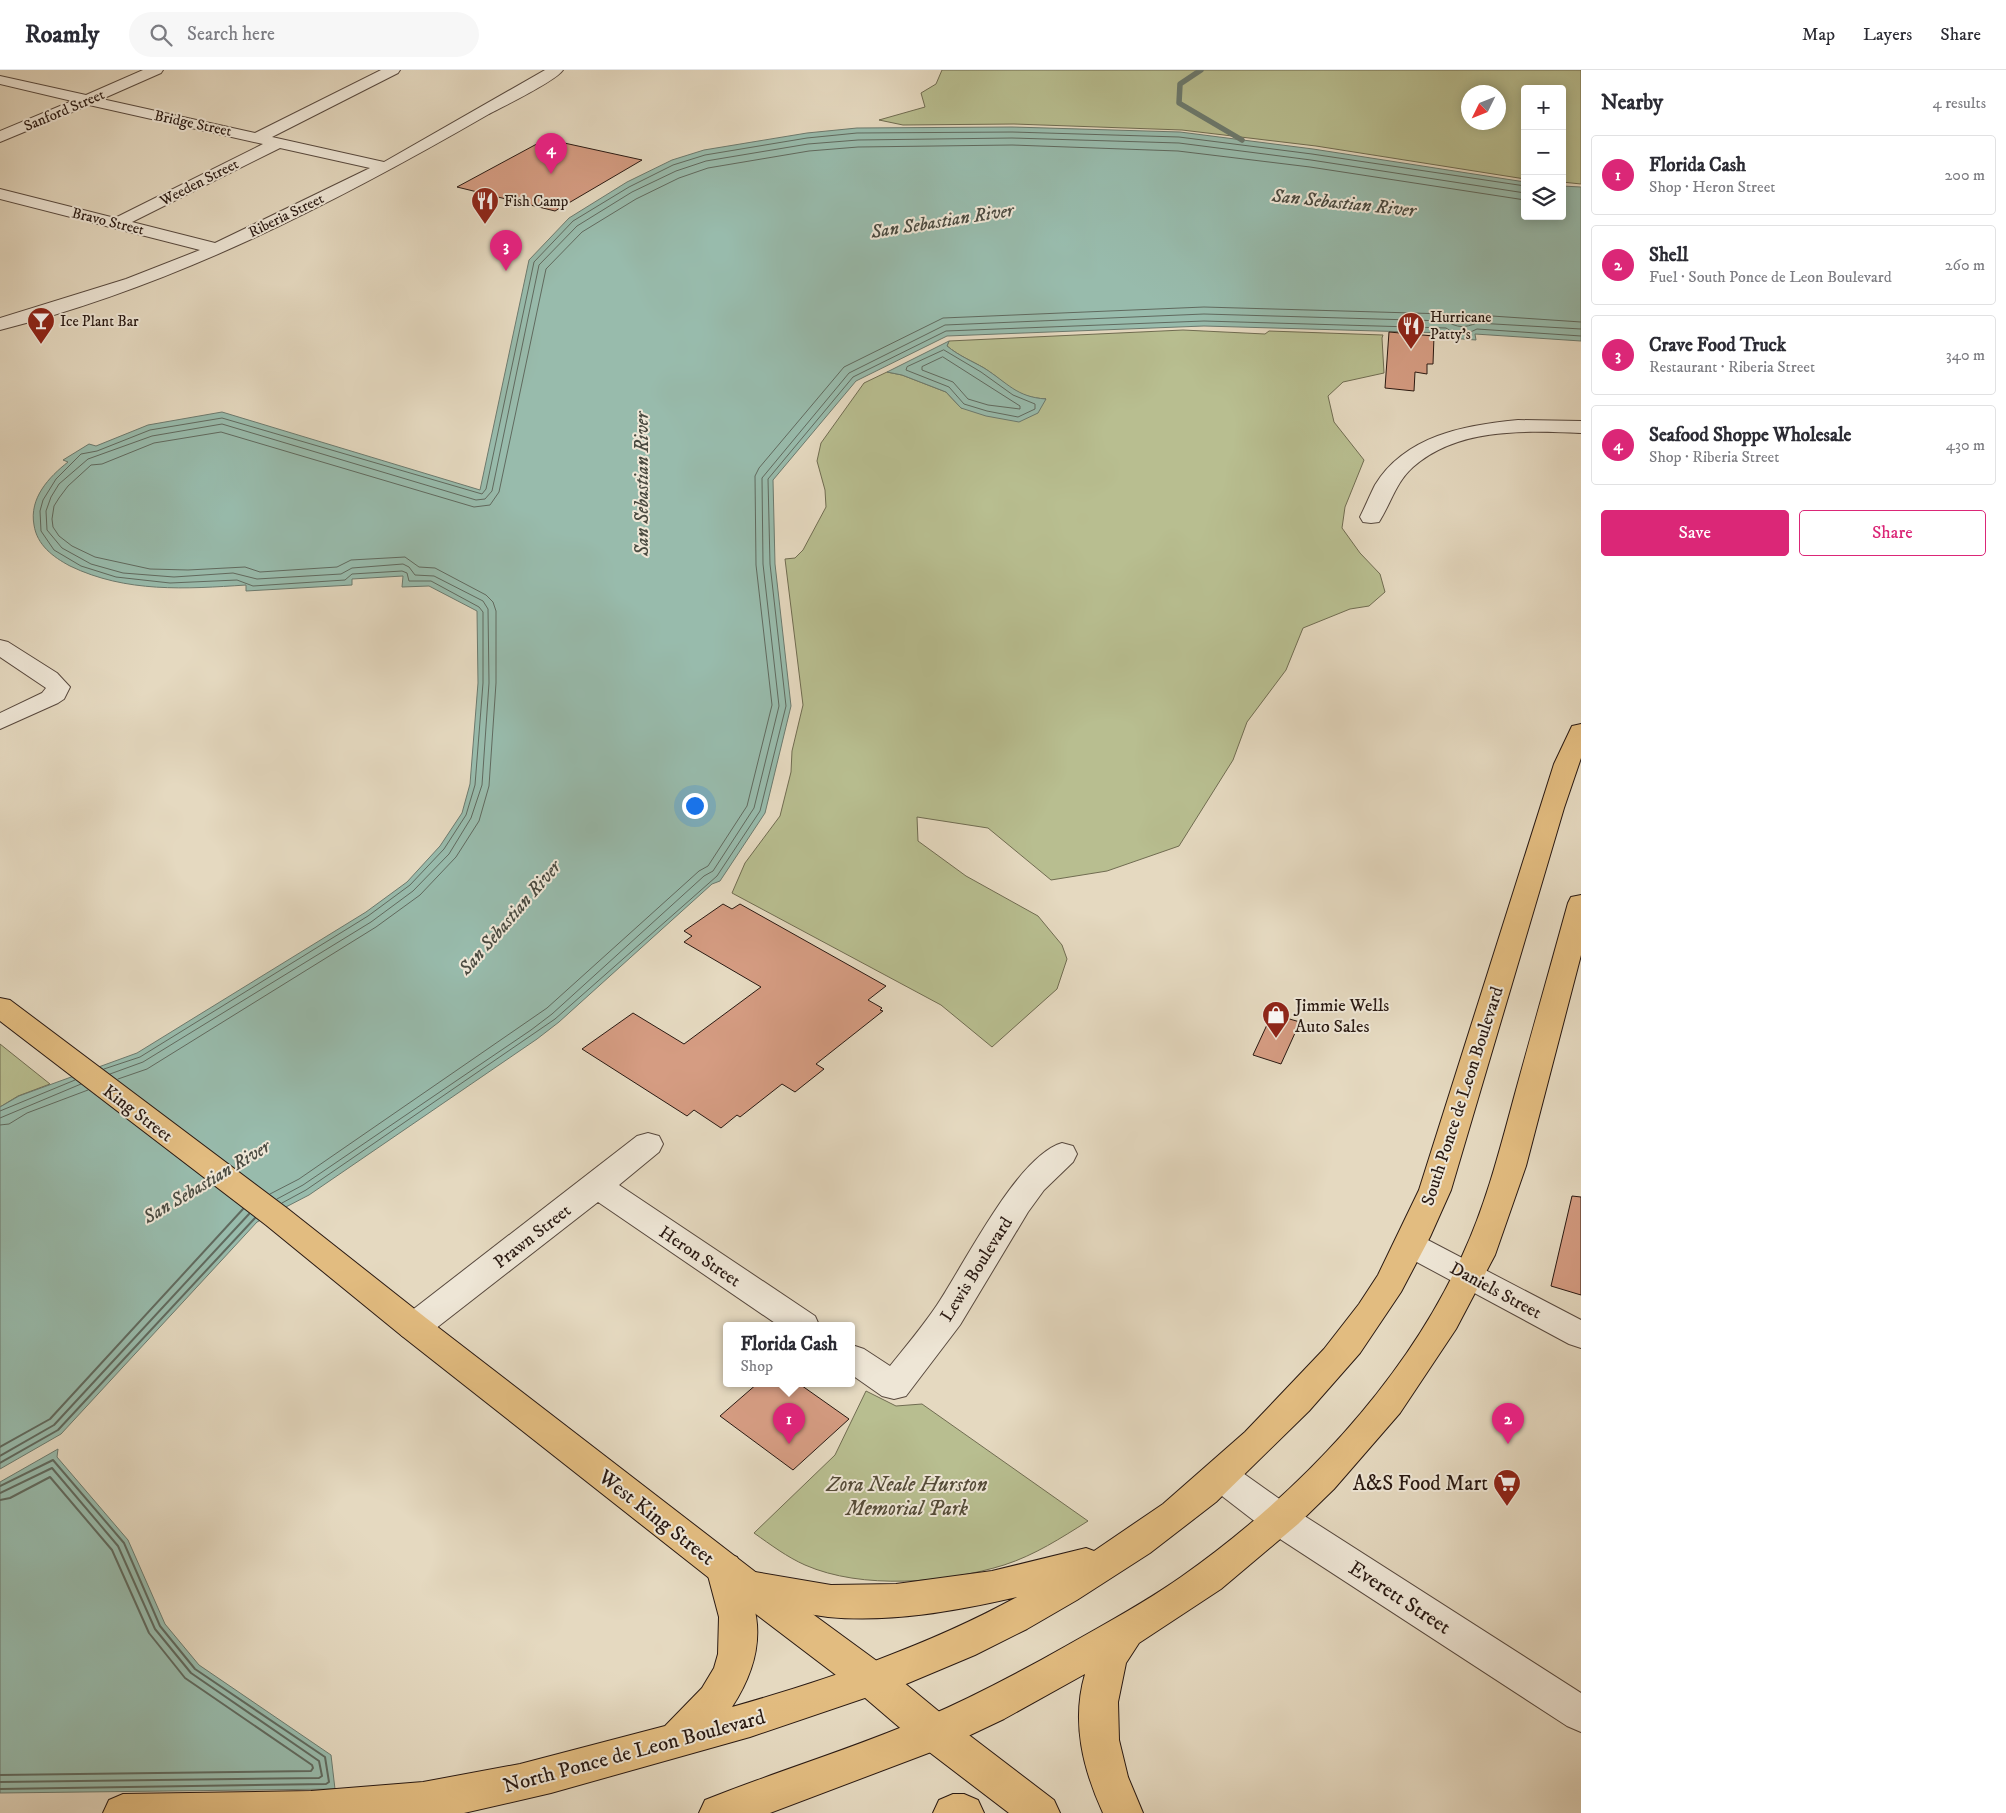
<!DOCTYPE html>
<html lang="en">
<head>
<meta charset="utf-8">
<style>
  :root { --surface:#fff; --page:#f7f7f7; --text:#2b2b33; --muted:#7c7c81; --line:#e1e1e2; --accent:#db2777 }
  body { margin:0; font-family:"IM FELL DW Pica",serif; background:var(--page); color:var(--text) }
  .controls { position:absolute; right:15px; top:15px; display:grid; overflow:hidden; border-radius:5px; box-shadow:0 2px 12px #0003 }
  .controls button { width:45px; height:45px; display:grid; place-items:center; padding:0; border:0; border-bottom:1px solid var(--line); background:var(--surface); color:var(--text); font:25px sans-serif }
  .compass { position:absolute; left:1461px; top:15px; width:45px; height:45px; border-radius:50%; background:var(--surface); box-shadow:0 2px 12px #0003; rotate:227deg }
  .you { position:absolute; left:694px; top:735px; width:18px; height:18px; margin:-12px; border:4px solid #fff; border-radius:50%; background:#1a73e8; box-shadow:0 0 0 8px #1a73e833 }
  .badge { display:grid; place-items:center; width:32px; height:32px; border-radius:50%; background:var(--accent); color:#fff; font-size:16px; font-weight:700 }
  .pin { position:absolute; translate:-50% -41px; filter:drop-shadow(0 1px 2px #0008) }
  .pin::after { content:''; position:absolute; top:26px; width:18px; height:15px; background:inherit; clip-path:polygon(0 0,100% 0,50% 100%) }
  .popup { position:absolute; left:723px; top:1252px; width:132px; height:65px; box-sizing:border-box; display:grid; place-content:center; border-radius:5px; background:var(--surface); filter:drop-shadow(0 1px 4px #0005); font-size:16px; white-space:nowrap; color:var(--muted) }
  .popup b { font-size:19px; color:var(--text) }
  .popup::after { content:''; position:absolute; left:50%; top:100%; margin-left:-10px; border:10px solid transparent; border-top-color:var(--surface) }
  .list { margin:0; padding:0; list-style:none }
  h2 { display:flex; justify-content:space-between; align-items:center; height:65px; margin:0; padding:0 20px; font-size:21px }
  h2 small { font-size:16px; font-weight:400; color:var(--muted) }
  .list li { display:grid; grid-template-columns:32px 1fr auto; gap:15px; align-items:center; box-sizing:border-box; height:80px; margin:0 10px 10px; padding:0 10px; border:1px solid var(--line); border-radius:5px }
  .list b { display:block; font-size:19px; white-space:nowrap }
  .list p { margin:0; font-size:16px; white-space:nowrap; color:var(--muted) }
  .list em { font-size:16px; font-style:normal; color:var(--muted) }
  .actions { display:flex; gap:10px; padding:15px 20px }
  .actions a { flex:1; padding:11px 0; border:1px solid var(--accent); border-radius:5px; text-align:center; font-size:18px; color:var(--accent) }
  .actions .main { background:var(--accent); color:#fff }
  .icon { flex:none; width:28px; height:28px; fill:none; stroke:currentColor; stroke-width:2; stroke-linecap:round; stroke-linejoin:round }
  .map { position:relative; flex:none; width:1581px; height:1743px; overflow:hidden }
  header { display:flex; align-items:center; gap:30px; box-sizing:border-box; height:70px; padding:0 25px; background:var(--surface); border-bottom:1px solid var(--line) }
  header strong { font-size:24px }
  nav { display:flex; gap:28px; margin-inline-start:auto; font-size:18px }
  .search { width:350px; height:45px; background:var(--page); display:flex; align-items:center; gap:12px; box-sizing:border-box; padding:0 18px; border-radius:28px; color:var(--muted); font-size:19px }
  main { display:flex }
  aside { flex:1; background:var(--surface) }
  .map>svg:first-child { display:block }
</style>
</head>
<body>
<header>
<strong>Roamly</strong>
<div class="search"><svg class="icon" aria-label="search" viewBox="0 0 24 24"><circle cx="10" cy="10" r="6"/><path d="M15 15l6 6"/></svg>Search here</div>
<nav><a>Map</a><a>Layers</a><a>Share</a></nav>
</header>
<main>
<div class="map">
<svg width="1581" height="1743" viewBox="0 0 1581 1743">
  <rect width="100%" height="100%" fill="#e5d9c0"/>
  <filter id="stains"><feTurbulence type="fractalNoise" baseFrequency=".004" numOctaves="4"/><feColorMatrix values="0 0 0 0 .2 0 0 0 0 .09 0 0 0 0 .02 0 0 0 .5 -.17"/></filter>
  <radialGradient id="worn" r=".72"><stop offset=".6" stop-color="#630" stop-opacity="0"/><stop offset="1" stop-color="#630" stop-opacity=".3"/></radialGradient>
  <path fill="#b8be90" stroke="#706c51" fill-rule="evenodd" d="M 942,0 L 1581,0 L 1581,114 L 1562,112 L 1562,19 L 1525,19 L 1525,109 L 1316,76 L 1182,60 L 1014,54 L 903,55 L 879,50 L 925,37 L 921,23 L 936,14 ZM 1468,22 L 1498,22 L 1498,52 L 1468,52 Z
    M 1183,260 L 1265,264 L 1269,261 L 1383,265 L 1382,268 L 1384,303 L 1343,312 L 1328,326 L 1334,352 L 1364,390 L 1345,437 L 1342,458 L 1360,483 L 1380,504 L 1385,522 L 1369,536 L 1350,539 L 1303,558 L 1286,600 L 1247,652 L 1233,690 L 1179,776 L 1107,801 L 1051,810 L 988,758 L 917,747 L 918,771 L 966,806 L 1038,846 L 1062,875 L 1067,889 L 1057,919 L 992,977 L 941,935 L 732,823 L 745,793 L 780,746 L 791,702 L 792,681 L 803,635 L 785,489 L 795,488 L 803,480 L 826,437 L 825,420 L 817,391 L 821,373 L 864,313 L 887,302 L 902,305 L 946,322 L 961,338 L 1046,329 C 1013,327 1009,314 984,298 C 972,291 959,286 947,276 L 949,271 Z
    M 0,974 L 50,1014 L 18,1026 L 0,1037 Z
    M 866,1321 L 896,1336 L 922,1334 L 1088,1451 C 1061,1468 1035,1485 1004,1495 C 946,1513 862,1520 805,1495 C 787,1487 771,1475 754,1463 L 835,1385 Z"/>
  <path fill="#98bbac" stroke="#6c7a6e" d="M 1012,57 L 1180,62 L 1313,79 L 1525,112 L 1525,146 L 1562,146 L 1562,116 L 1581,117 L 1581,271 L 1475,264 L 1476,270 L 1449,268 L 1447,263 L 1204,256 L 947,266 L 856,311 L 773,410 L 775,494 L 791,636 L 765,743 L 720,811 L 712,814 L 559,952 L 537,969 L 309,1125 L 257,1152 L 61,1364 L 0,1399 L 0,1037 L 19,1026 L 137,983 L 366,842 L 407,812 L 440,776 L 462,743 L 470,714 L 478,613 L 477,541 L 429,516 L 402,517 L 403,506 L 352,509 L 352,515 L 246,521 L 246,515 C 186,519 126,523 70,496 C 53,487 37,475 34,455 C 29,428 49,407 68,392 L 63,390 L 89,374 L 96,376 L 148,355 L 222,342 L 480,420 L 529,190 L 569,148 L 627,112 L 672,90 L 704,80 L 807,63 L 857,58 Z
    M 949,271 L 947,276 C 959,286 972,291 984,298 C 1008,313 1016,327 1046,329 L 1038,343 L 1019,352 L 986,346 L 961,338 L 946,322 L 902,305 L 887,302 Z
    M 58,1379 L 57,1387 L 128,1470 L 165,1554 L 199,1595 L 331,1685 L 335,1719 L 0,1723 L 0,1412 Z"/>
  <g fill="none" stroke-linecap="round" stroke-linejoin="round">
    <path stroke="#606a5f" stroke-width="1" d="M 944,280 L 981,302 L 1013,325 L 1035,334 L 1035,339 L 1018,347 L 987,341 L 964,334 L 949,317 L 906,300 L 907,297 Z
      M 943,287 L 1020,336 L 1020,339 L 988,335 L 968,329 L 953,312 L 922,300 L 922,297 Z
      M 104,999 L 140,987 L 368,846 L 410,815 L 444,779 L 466,745 L 475,715 L 483,613 L 483,542 L 479,537 L 431,511 L 409,511 L 407,503 L 402,501 L 352,504 L 345,510 L 253,516 L 237,510 L 170,513 L 116,507 L 81,496 L 54,480 L 41,461 L 40,441 L 43,430 L 56,409 L 81,384 L 97,381 L 150,360 L 222,348 L 482,424 L 486,419 L 534,192 L 573,151 L 629,117 L 673,95 L 705,85 L 807,68 L 857,63 L 1012,62 L 1179,67 L 1312,84 L 1525,116
      M 110,1004 L 143,992 L 371,852 L 413,821 L 449,784 L 471,748 L 482,715 L 489,613 L 488,539 L 483,531 L 434,506 L 415,505 L 409,497 L 403,494 L 352,498 L 341,504 L 257,509 L 233,503 L 174,507 L 123,503 L 91,494 L 62,478 L 47,460 L 46,441 L 51,427 L 59,414 L 88,389 L 152,366 L 222,354 L 476,430 L 485,429 L 492,421 L 539,195 L 577,156 L 632,122 L 676,101 L 706,91 L 808,74 L 858,70 L 1012,68 L 1179,73 L 1311,90 L 1525,123
      M 118,1009 L 147,999 L 376,857 L 420,825 L 456,787 L 479,751 L 489,716 L 496,613 L 496,541 L 493,532 L 486,525 L 435,498 L 419,497 L 405,487 L 351,490 L 337,497 L 260,502 L 245,497 L 188,500 L 150,499 L 95,487 L 72,476 L 59,466 L 53,457 L 52,449 L 54,436 L 59,428 L 68,416 L 91,395 L 102,394 L 154,373 L 221,362 L 474,437 L 490,435 L 499,422 L 546,199 L 582,162 L 636,129 L 679,108 L 708,98 L 809,81 L 858,77 L 1012,75 L 1178,81 L 1310,97 L 1525,130
      M 0,1041 L 75,1010
      M 0,1048 L 81,1014
      M 0,1055 L 9,1054 L 27,1043 L 88,1020
      M 270,1124 L 299,1109 L 547,938 L 699,801 L 708,796 L 747,736 L 772,635 L 756,495 L 755,406 L 759,398 L 844,297 L 943,248 L 1204,237 L 1447,244 L 1462,250 L 1477,245 L 1581,252
      M 277,1129 L 303,1115 L 531,960 L 552,944 L 704,806 L 713,801 L 754,738 L 779,636 L 763,494 L 762,408 L 849,303 L 945,255 L 1204,244 L 1446,251 C 1458,258 1464,258 1477,253 L 1581,259
      M 282,1133 L 306,1120 L 555,949 L 717,806 L 760,741 L 786,636 L 770,494 L 768,409 L 853,307 L 946,261 L 1204,251 L 1446,258 C 1457,266 1465,265 1477,259 L 1581,266"/>
    <path stroke="#606a5f" stroke-width="2" d="M 0,1377 L 50,1349 L 243,1139
      M 0,1386 L 54,1355 L 249,1144
      M 0,1393 L 58,1360 L 255,1148
      M 0,1416 L 53,1390 L 124,1473 L 160,1556 L 195,1599 L 325,1687 L 329,1712 L 326,1714 L 0,1719
      M 0,1423 L 52,1398 L 118,1476 L 155,1559 L 191,1603 L 319,1691 L 322,1706 L 319,1708 L 0,1712
      M 0,1430 L 10,1428 L 50,1407 L 112,1480 L 149,1563 L 185,1608 L 312,1695 L 313,1698 L 311,1701 L 0,1705"/>
    <path stroke="#6c7a6e" stroke-width="5.5" d="M 1201,0 L 1180,14 L 1179,33 L 1242,70"/>
  </g>
  <path fill="#d59c82" stroke="#291912" d="M 546,69 L 642,90 L 555,141 L 457,117 Z
    M 1389,262 L 1434,266 L 1433,294 L 1427,294 L 1427,304 L 1415,302 L 1414,321 L 1385,318 Z
    M 723,834 L 732,839 L 740,834 L 886,916 L 868,930 L 882,938 L 880,940 L 883,941 L 816,994 L 824,999 L 795,1022 L 782,1014 L 740,1047 L 737,1045 L 721,1058 L 694,1040 L 687,1046 L 582,979 L 633,943 L 684,974 L 761,917 L 684,872 L 692,866 L 684,861 Z
    M 1272,944 L 1300,952 L 1281,994 L 1253,985 Z
    M 1572,1126 L 1581,1127 L 1581,1225 L 1551,1216 Z
    M 758,1313 L 798,1313 L 849,1349 L 793,1400 L 720,1346 Z"/>
  <g fill="none" stroke-linecap="round" stroke-linejoin="round">
    <defs>
      <path id="minor" d="M 143,0 L 163,0 L 161,3 L 102,29 L 255,63 L 381,0 L 400,0 L 398,3 L 272,67 L 384,92 L 545,0 L 563,0 C 556,11 504,36 489,44 C 335,133 174,216 0,260 L 0,248 L 126,209 L 200,180 L 0,129 L 0,119 L 115,148 L 263,74 L 89,35 L 0,72 L 0,61 L 72,31 L 0,14 L 0,6 L 86,25 ZM 280,78 L 370,98 L 215,173 L 132,152 Z
        M 1518,350 L 1581,351 L 1581,363 C 1525,361 1458,357 1413,397 C 1396,412 1391,433 1379,452 L 1371,453 L 1363,452 L 1360,447 C 1365,437 1370,425 1375,415 C 1405,366 1464,355 1518,350 Z
        M 0,570 L 8,572 L 57,603 L 70,617 L 64,629 L 58,633 L 0,659 L 0,643 L 42,623 L 46,618 L 0,587 Z
        M 648,1063 L 659,1066 L 663,1074 L 659,1082 L 619,1115 L 815,1246 L 819,1255 L 778,1255 L 598,1132 L 426,1266 L 414,1270 L 402,1266 L 397,1257 L 402,1248 L 637,1066 Z
        M 1062,1073 L 1073,1076 L 1077,1084 L 1073,1092 L 1044,1120 L 1028,1142 L 960,1255 L 906,1326 L 894,1329 L 882,1326 L 852,1305 L 852,1275 L 864,1279 L 890,1296 C 906,1276 923,1256 937,1235 C 964,1195 1017,1086 1062,1073 Z
        M 1411,1163 L 1422,1167 L 1581,1250 L 1581,1278 L 1569,1274 L 1400,1183 L 1395,1175 L 1400,1167 Z
        M 1221,1391 L 1233,1396 L 1292,1438 L 1581,1623 L 1581,1662 L 1567,1656 L 1266,1460 L 1209,1416 L 1203,1406 L 1209,1396 Z"/>
      <path id="major" d="M 0,928 L 10,930 L 288,1139 L 426,1248 L 758,1504 L 885,1597 L 948,1649 L 1054,1730 L 1060,1743 L 1009,1743 L 920,1675 L 857,1621 L 732,1526 L 402,1266 L 266,1155 L 0,951 Z"/>
      <path id="highway" d="M 1581,654 L 1581,688 L 1564,738 L 1451,1120 L 1430,1167 L 1401,1222 L 1360,1283 L 1309,1341 L 1216,1432 L 1150,1483 L 1077,1530 L 1027,1559 L 975,1585 L 906,1614 L 750,1667 L 551,1723 L 464,1743 L 103,1743 L 109,1730 L 123,1724 L 311,1721 L 423,1712 L 520,1694 L 665,1656 L 702,1618 L 714,1598 L 718,1584 L 719,1547 L 706,1498 L 711,1487 L 724,1482 L 737,1487 L 743,1500 L 831,1515 L 896,1514 L 992,1501 L 1086,1478 L 1094,1481 L 1163,1434 L 1245,1362 L 1324,1279 L 1359,1234 L 1378,1205 L 1419,1120 L 1554,694 L 1572,656 ZM 1017,1527 C 927,1576 830,1609 732,1637 C 753,1605 764,1570 753,1533 C 778,1538 803,1544 828,1547 C 891,1553 956,1541 1017,1527 Z
        M 1581,825 L 1581,885 L 1526,1096 L 1495,1185 L 1456,1259 L 1400,1343 L 1334,1419 L 1298,1454 L 1221,1519 L 1139,1573 L 1126,1593 L 1118,1632 L 1119,1670 L 1128,1707 L 1143,1743 L 1103,1743 C 1083,1699 1071,1652 1085,1604 L 1004,1649 L 947,1676 L 770,1743 L 699,1743 L 705,1730 C 777,1701 852,1679 924,1648 C 973,1627 1020,1602 1066,1576 C 1105,1554 1144,1533 1181,1507 C 1296,1426 1404,1314 1463,1184 C 1487,1132 1501,1075 1516,1020 C 1533,957 1551,895 1568,833 L 1571,827 Z
        M 953,1724 L 964,1724 L 978,1730 L 984,1743 L 933,1743 L 939,1730 Z"/>
    </defs>
    <use href="#minor" stroke="#58493e" stroke-width="2"/>
    <use href="#major" stroke="#291912" stroke-width="2"/>
    <use href="#highway" stroke="#291912" stroke-width="2"/>
    <use href="#minor" fill="#eee6d6" fill-rule="evenodd"/>
    <use href="#major" fill="#e2bc80" fill-rule="evenodd"/>
    <use href="#highway" fill="#e2bc80" fill-rule="evenodd"/>
  </g>
  <defs>
    <symbol id="restaurant-pin" viewBox="-11 -11 22 30"><path d="M0 17L-7.5 6A9.5 9.5 0 1 1 7.5 6Z" fill="#8f2418" stroke="#eee6d6"/><path d="M-5-6h1v4h1v-4h1v4h1v-4h1v5L-1.5 .5V6h-2V.5L-5-1ZM5-6V6H3V1.5H1.5Q1.5-4 5-6Z" fill="#fff"/></symbol>
    <symbol id="bar-pin" viewBox="-11 -11 22 30"><path d="M0 17L-7.5 6A9.5 9.5 0 1 1 7.5 6Z" fill="#8f2418" stroke="#eee6d6"/><path d="M-6-5H6L.8 .8V4.5H3.5V6h-7V4.5H-.8V.8Z" fill="#fff"/></symbol>
    <symbol id="shop-pin" viewBox="-11 -11 22 30"><path d="M0 17L-7.5 6A9.5 9.5 0 1 1 7.5 6Z" fill="#8f2418" stroke="#eee6d6"/><path d="M-5-2.5h2.3a2.7 3.5 0 0 1 5.4 0H5L5.5 6h-11ZM-1.5-2.5h3a1.5 2.3 0 0 0-3 0Z" fill="#fff"/></symbol>
    <symbol id="supermarket-pin" viewBox="-11 -11 22 30"><path d="M0 17L-7.5 6A9.5 9.5 0 1 1 7.5 6Z" fill="#8f2418" stroke="#eee6d6"/><path d="M-6-5.5h2.5l.6 2H6L4.5 2H-2.5L-4.4-4H-6ZM-1.5 3.2a1.3 1.3 0 1 0 .1 0ZM3 3.2a1.3 1.3 0 1 0 .1 0Z" fill="#fff"/></symbol>
  </defs>
  <g fill-rule="evenodd">
    <use href="#restaurant-pin" x="469" y="115" width="32" height="43"/>
    <use href="#bar-pin" x="25" y="235" width="32" height="43"/>
    <use href="#restaurant-pin" x="1395" y="240" width="32" height="43"/>
    <use href="#shop-pin" x="1260" y="929" width="32" height="43"/>
    <use href="#supermarket-pin" x="1491" y="1397" width="32" height="43"/>
  </g>
  <g text-anchor="middle" stroke-width="4" stroke-linejoin="round" paint-order="stroke">
    <g font-size="15" fill="#291912" stroke="#eee6d6">
      <text transform="translate(64 40) rotate(-23)" y="5">Sanford Street</text>
      <text transform="translate(193 53) rotate(12)" y="5">Bridge Street</text>
      <text transform="translate(199 112) rotate(-27)" y="5">Weeden Street</text>
      <text transform="translate(286 145) rotate(-26)" y="5">Riberia Street</text>
      <text transform="translate(108 151) rotate(14)" y="5">Bravo Street</text>
    </g>
    <g font-size="15" fill="#291912" stroke="#eee6d6" text-anchor="start">
      <text x="504" y="136">Fish Camp</text>
      <text x="1430" y="252">Hurricane<tspan x="1430" dy="17">Patty's</tspan></text>
      <text x="60" y="256">Ice Plant Bar</text>
    </g>
    <g font-size="18" fill="#291912" stroke="#eee6d6" text-anchor="start">
      <text x="1295" y="941">Jimmie Wells<tspan x="1295" dy="21">Auto Sales</tspan></text>
    </g>
    <g font-size="18" fill="#291912" stroke="#eee6d6">
      <text transform="translate(1462 1026) rotate(-72)" y="6">South Ponce de Leon Boulevard</text>
      <text transform="translate(138 1043) rotate(37)" y="6">King Street</text>
      <text transform="translate(532 1166) rotate(-38)" y="6">Prawn Street</text>
      <text transform="translate(700 1186) rotate(34)" y="6">Heron Street</text>
      <text transform="translate(976 1199) rotate(-58)" y="6">Lewis Boulevard</text>
      <text transform="translate(1496 1220) rotate(28)" y="6">Daniels Street</text>
    </g>
    <g font-size="19" font-style="italic" fill="#4a4a40" stroke="#eee6d6">
      <text transform="translate(1344 132) rotate(6)" y="7">San Sebastian River</text>
      <text transform="translate(942 150) rotate(-9)" y="7">San Sebastian River</text>
      <text transform="translate(641 414) rotate(-90)" y="7">San Sebastian River</text>
      <text transform="translate(509 847) rotate(-49)" y="7">San Sebastian River</text>
      <text transform="translate(206 1111) rotate(-31)" y="7">San Sebastian River</text>
    </g>
    <g font-size="21" fill="#291912" stroke="#eee6d6" text-anchor="end">
      <text x="1488" y="1420">A&amp;S Food Mart</text>
    </g>
    <g font-size="21" font-style="italic" fill="#544b38" stroke="#eee6d6">
      <text x="907" y="1421">Zora Neale Hurston<tspan x="907" dy="24">Memorial Park</tspan></text>
    </g>
    <g font-size="21" fill="#291912" stroke="#eee6d6">
      <text transform="translate(657 1447) rotate(38)" y="7">West King Street</text>
      <text transform="translate(1400 1527) rotate(33)" y="7">Everett Street</text>
      <text transform="translate(634 1681) rotate(-15)" y="7">North Ponce de Leon Boulevard</text>
    </g>
  </g>
  <rect width="100%" height="100%" filter="url(#stains)"/>
  <rect width="100%" height="100%" fill="url(#worn)"/>
</svg>
<div class="controls">
<button>+</button>
<button>−</button>
<button><svg class="icon" aria-label="layers" viewBox="0 0 24 24"><path d="M12 4l9 5-9 5-9-5zM3 14l9 5 9-5"/></svg></button>
</div>
<svg class="compass" viewBox="-18 -18 36 36"><path d="M0-13l5 13h-10z" fill="#e53935"/><path d="M0 13l5-13h-10z" fill="#7c7c81"/></svg>
<div class="you"></div>
<div class="pin badge" style="left:789px;top:1374px">1</div>
<div class="popup"><b>Florida Cash</b>Shop</div>
<div class="pin badge" style="left:1508px;top:1374px">2</div>
<div class="pin badge" style="left:506px;top:201px">3</div>
<div class="pin badge" style="left:551px;top:104px">4</div>
</div>
<aside>
<h2>Nearby<small>4 results</small></h2>
<ul class="list">
<li><span class="badge">1</span><div><b>Florida Cash</b><p>Shop · Heron Street</p></div><em>200 m</em></li>
<li><span class="badge">2</span><div><b>Shell</b><p>Fuel · South Ponce de Leon Boulevard</p></div><em>260 m</em></li>
<li><span class="badge">3</span><div><b>Crave Food Truck</b><p>Restaurant · Riberia Street</p></div><em>340 m</em></li>
<li><span class="badge">4</span><div><b>Seafood Shoppe Wholesale</b><p>Shop · Riberia Street</p></div><em>430 m</em></li>
</ul>
<div class="actions"><a class="main">Save</a><a>Share</a></div>
</aside>
</main>
</body>
</html>
